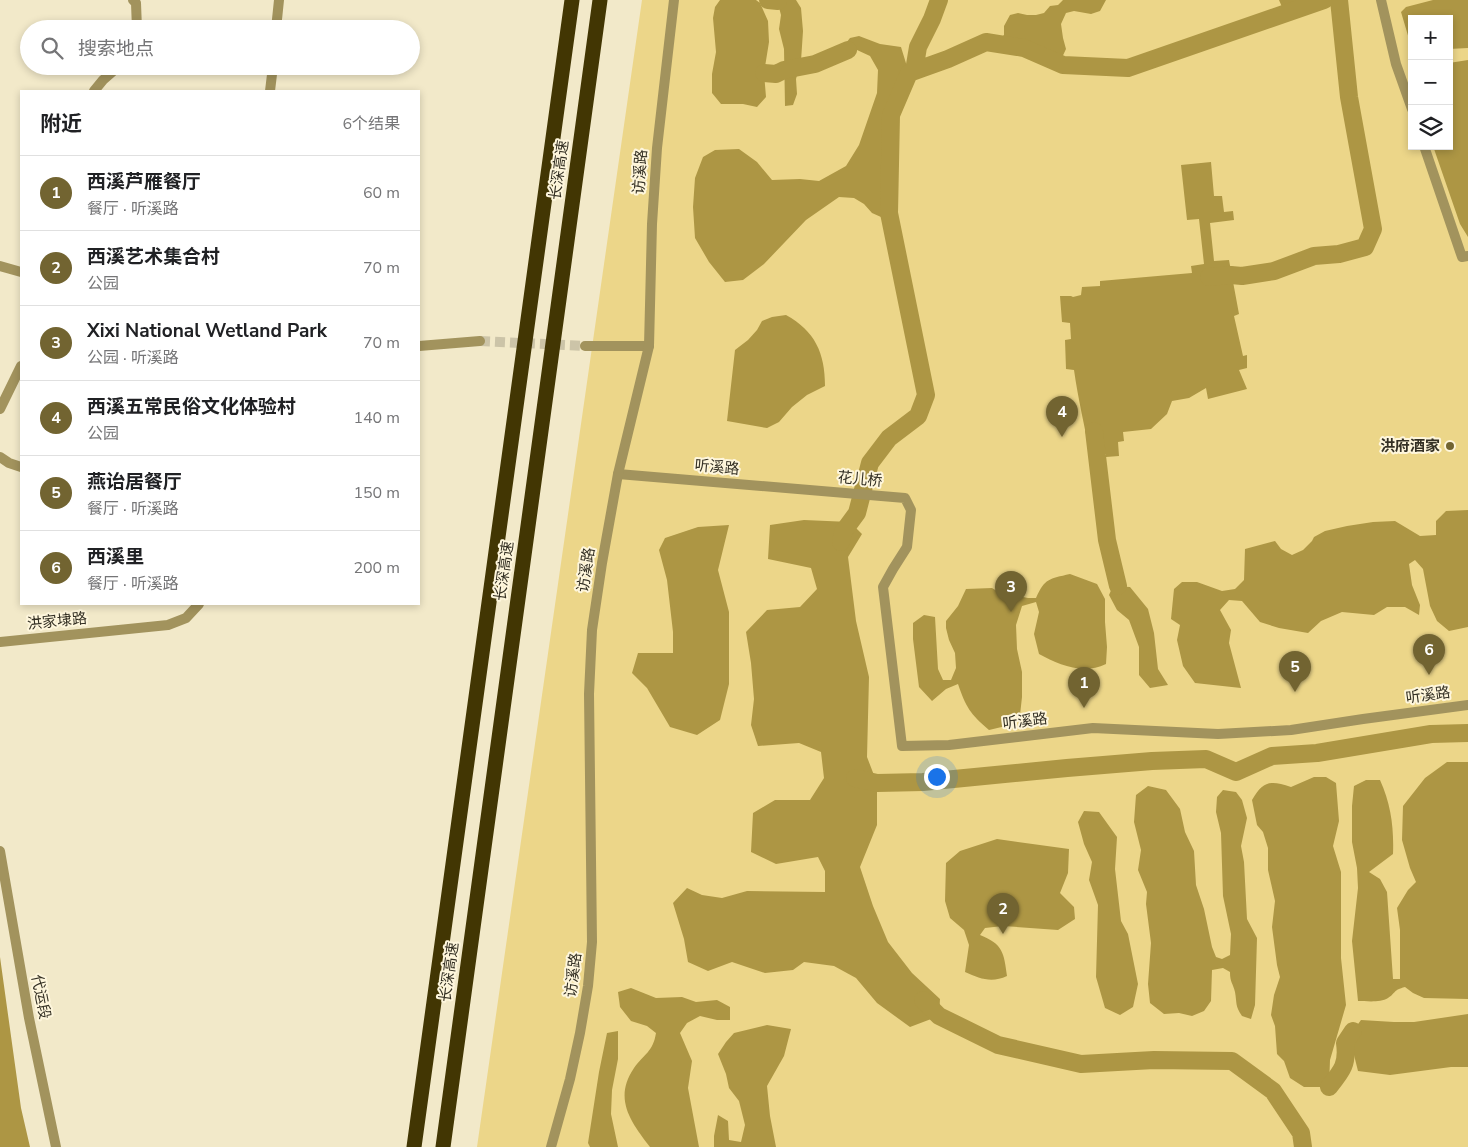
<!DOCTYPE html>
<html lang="zh">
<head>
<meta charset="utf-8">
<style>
  :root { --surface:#fff; --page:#f6f6f6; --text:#202124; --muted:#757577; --line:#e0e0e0; --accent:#726431 }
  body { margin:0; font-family:"Nunito Sans","Noto Sans SC",sans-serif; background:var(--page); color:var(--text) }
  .controls { position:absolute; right:15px; top:15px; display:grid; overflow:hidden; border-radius:0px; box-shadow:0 2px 8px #0003 }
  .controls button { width:45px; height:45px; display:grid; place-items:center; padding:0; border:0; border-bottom:1px solid var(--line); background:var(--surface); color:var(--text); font:25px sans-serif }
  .you { position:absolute; left:936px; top:776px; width:18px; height:18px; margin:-12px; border:4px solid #fff; border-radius:50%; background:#1a73e8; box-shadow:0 0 0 8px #1a73e833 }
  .badge { display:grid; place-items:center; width:32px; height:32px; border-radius:50%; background:var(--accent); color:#fff; font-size:16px; font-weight:700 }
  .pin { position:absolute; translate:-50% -41px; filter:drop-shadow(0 1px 2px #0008) }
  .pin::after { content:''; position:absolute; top:26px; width:18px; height:15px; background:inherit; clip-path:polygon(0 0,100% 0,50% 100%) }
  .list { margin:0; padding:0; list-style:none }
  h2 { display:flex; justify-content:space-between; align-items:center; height:65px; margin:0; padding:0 20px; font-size:21px }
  h2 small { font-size:16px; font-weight:400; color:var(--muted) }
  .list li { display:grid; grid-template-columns:32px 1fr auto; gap:15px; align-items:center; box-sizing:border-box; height:75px; padding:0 20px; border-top:1px solid var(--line) }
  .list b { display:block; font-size:19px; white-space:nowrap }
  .list p { margin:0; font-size:16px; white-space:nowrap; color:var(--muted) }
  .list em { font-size:16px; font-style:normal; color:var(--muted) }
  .icon { flex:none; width:28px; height:28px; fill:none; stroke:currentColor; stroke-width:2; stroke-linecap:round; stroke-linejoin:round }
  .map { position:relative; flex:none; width:1468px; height:1147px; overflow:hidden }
  .search { position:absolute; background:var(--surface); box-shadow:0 2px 8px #0003; left:20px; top:20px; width:400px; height:55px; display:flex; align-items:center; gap:12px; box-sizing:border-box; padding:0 18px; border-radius:28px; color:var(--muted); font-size:19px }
  .panel { position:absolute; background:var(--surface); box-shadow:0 2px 8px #0003; left:20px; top:90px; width:400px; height:515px; border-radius:0px }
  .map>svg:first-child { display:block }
</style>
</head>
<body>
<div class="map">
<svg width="1468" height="1147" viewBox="0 0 1468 1147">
  <rect width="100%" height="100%" fill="#f2e9c9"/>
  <path fill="#ecd689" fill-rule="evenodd" d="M 642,0 L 1468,0 L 1468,1147 L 477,1147 ZM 1412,19 L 1449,19 L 1449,146 L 1412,146 Z"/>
  <path fill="#ad9644" d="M 720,0 L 756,0 L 760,3 L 768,21 L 769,42 L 764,73 L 766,97 L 757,107 L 743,104 L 721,104 L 712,93 L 712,74 L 716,52 L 713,18 L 715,7 Z
    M 777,0 L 796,0 L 801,8 L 803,31 L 801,61 L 796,79 L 797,94 L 793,105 L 785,106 L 784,49 L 779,29 L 781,15 Z
    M 1063,0 L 1106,0 L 1100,11 L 1091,14 L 1074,11 L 1066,13 L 1061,24 L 1063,38 L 1066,49 L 1059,64 L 1024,48 L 995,43 L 1004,35 L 1004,26 L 1010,15 L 1018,13 L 1027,15 L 1036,15 L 1044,13 L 1050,6 L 1058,5 Z
    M 1279,0 L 1299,0 L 1304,7 L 1285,14 Z
    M 1433,0 L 1468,0 L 1468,48 L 1449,49 L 1449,19 L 1412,19 L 1412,49 L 1401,12 L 1406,7 Z
    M 859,36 L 880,44 L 901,47 L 909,73 L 891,115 L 890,170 L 890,221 L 872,213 L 864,204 L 854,198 L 839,197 L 806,220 L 764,264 L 743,280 L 725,282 L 709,262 L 695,238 L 693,207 L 695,178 L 703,157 L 715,150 L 739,149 L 757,162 L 772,180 L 800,179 L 819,181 L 846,166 L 859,145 L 877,93 L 878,70 L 870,56 L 857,50 L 848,50 L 846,43 L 850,38 Z
    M 1468,60 L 1468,237 L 1460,224 L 1433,146 L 1449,146 L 1449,63 Z
    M 1211,162 L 1214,196 L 1222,196 L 1224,212 L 1233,211 L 1234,220 L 1210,223 L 1214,261 L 1229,260 L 1239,314 L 1234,316 L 1243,356 L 1247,355 L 1247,368 L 1239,370 L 1247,389 L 1208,399 L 1206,388 L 1189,398 L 1172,401 L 1167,414 L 1151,429 L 1123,432 L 1124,441 L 1118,442 L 1119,456 L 1106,457 L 1106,454 L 1090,455 C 1085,427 1078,399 1074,370 L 1066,369 L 1065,340 L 1071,339 L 1070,323 L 1062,322 L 1060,296 L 1071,296 L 1073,297 L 1081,295 L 1082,287 L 1100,286 L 1100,281 L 1192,273 L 1191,266 L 1204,264 L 1199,219 L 1187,220 L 1181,165 Z
    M 786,315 C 815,331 825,353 825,386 L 807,395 L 792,407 L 779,422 L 767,428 L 727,421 L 735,350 L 748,340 L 757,330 L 762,321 L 772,317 Z
    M 1468,510 L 1468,627 L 1449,631 L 1437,621 L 1430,606 L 1423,569 L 1415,560 L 1409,564 L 1412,585 L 1420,605 L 1419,615 L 1405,607 L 1387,607 L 1374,615 L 1342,612 L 1321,621 L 1308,633 L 1279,628 L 1260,622 L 1242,601 L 1229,600 L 1220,610 L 1231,630 L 1229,643 L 1241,688 L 1195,683 L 1183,666 L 1177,640 L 1180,625 L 1171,619 L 1174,589 L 1182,582 L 1197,582 L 1222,591 L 1235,589 L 1244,580 L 1245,549 L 1275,541 L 1281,549 L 1292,555 L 1303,550 L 1312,541 L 1314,537 L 1325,531 L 1347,526 L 1373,522 L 1395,521 L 1420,536 L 1436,535 L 1436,521 L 1446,511 Z
    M 804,520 L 850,522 L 862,534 L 848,557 L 856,621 L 869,677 L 867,757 L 877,783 L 877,825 L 860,867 L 873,906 L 888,942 L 912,973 L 940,999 L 939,1016 L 910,1027 L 877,1003 L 856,978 L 834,966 L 804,962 L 793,970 L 765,973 L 732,962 L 708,971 L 688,962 L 684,939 L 673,903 L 687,888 L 702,895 L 722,898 L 747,891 L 825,892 L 825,871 L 818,857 L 776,864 L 751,852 L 753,813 L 775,800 L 810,800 L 824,778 L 821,752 L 799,743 L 758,746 L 751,725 L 754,699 L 751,663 L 746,632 L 767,610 L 800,607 L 817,589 L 811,568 L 768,559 L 770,525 Z
    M 729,525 L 718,570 L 729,612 L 729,684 L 720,720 L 697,735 L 670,727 L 647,688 L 632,673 L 638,653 L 673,653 L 673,632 L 667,580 L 659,550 L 665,538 L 698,527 Z
    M 1070,574 L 1097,584 L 1105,599 L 1105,622 L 1107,647 L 1106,664 C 1083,675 1059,665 1039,654 L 1034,634 L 1039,612 L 1036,602 L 1022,606 L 1016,625 L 1017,649 L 1022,672 L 1022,697 L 1020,715 L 1010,725 L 989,730 C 970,714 966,707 958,684 L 946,689 L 932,701 L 919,687 L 913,639 L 913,623 L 924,615 L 935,617 L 938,669 L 943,680 L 951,680 L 956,668 L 955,653 L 949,640 L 946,628 L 946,621 L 958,606 L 966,589 L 992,588 L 1000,593 L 1010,596 L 1018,596 L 1028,598 L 1036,598 C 1045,578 1049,579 1070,574 Z
    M 1113,586 L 1130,587 L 1148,609 L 1154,633 L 1158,669 L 1168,685 L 1150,688 L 1139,675 L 1139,647 L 1129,620 L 1117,610 L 1109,595 Z
    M 1447,762 L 1468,762 L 1468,999 L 1424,998 L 1413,993 L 1405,987 C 1393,990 1396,993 1388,998 C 1380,1003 1366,1001 1358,1001 L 1352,941 L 1358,888 L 1357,868 L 1352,842 L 1352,806 L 1354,786 L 1366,780 L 1380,780 C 1391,804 1394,828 1393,854 L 1369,872 L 1380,879 L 1387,892 L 1393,979 L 1400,979 L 1400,930 L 1397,908 L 1408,890 L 1416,882 L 1410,868 L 1402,840 L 1403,806 L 1425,778 Z
    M 1314,777 L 1326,777 L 1336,783 L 1339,821 L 1333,846 L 1341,872 L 1341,958 L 1346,1005 L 1330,1060 L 1329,1087 L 1304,1087 L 1290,1078 L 1284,1061 L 1277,1054 L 1275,1026 L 1271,1015 L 1274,995 L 1280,977 L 1277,965 L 1272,927 L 1275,901 L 1268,870 L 1268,848 L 1263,832 L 1257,825 L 1252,800 C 1263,781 1270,780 1291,787 Z
    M 1148,786 L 1166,790 L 1180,809 L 1185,832 L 1194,851 L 1196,885 L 1204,909 L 1212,947 L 1216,957 L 1222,959 L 1230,955 L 1231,934 L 1223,896 L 1221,833 L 1216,812 L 1217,797 L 1223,790 L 1236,792 L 1242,800 L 1247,818 L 1241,846 L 1244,862 L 1247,919 L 1257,938 L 1255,1005 L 1251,1019 L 1242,1016 C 1235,1006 1237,1003 1235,992 C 1233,983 1230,983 1230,972 L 1223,968 L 1212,970 L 1211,1001 L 1204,1011 L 1192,1016 L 1179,1013 L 1164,1014 L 1150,1003 L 1148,984 L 1151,943 L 1146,904 L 1147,892 L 1138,870 L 1141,850 L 1134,822 L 1136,795 Z
    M 1084,811 L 1099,812 L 1117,837 L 1115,869 L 1121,921 L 1128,934 L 1138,984 L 1133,1007 L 1120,1015 L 1105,1008 L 1096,977 L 1098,905 L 1089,880 L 1092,862 L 1084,844 L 1078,822 Z
    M 997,839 L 1069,849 L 1068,873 L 1060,893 L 1074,907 L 1075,919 L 1058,930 L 1003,926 L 985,928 L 980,935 C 1003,944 1004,953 1007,976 C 992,983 980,979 965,972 L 969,945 L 964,930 L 950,918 L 945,901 L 946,863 L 960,851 Z
    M 0,957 L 21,1108 L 30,1147 L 0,1147 Z
    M 631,988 L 656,998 L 682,997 L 696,1002 L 717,1000 L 730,1007 L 730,1020 L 717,1020 L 700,1016 L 687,1023 L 680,1033 L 692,1061 L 688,1088 L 699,1147 L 650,1147 C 631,1122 613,1099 634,1068 C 644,1054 653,1052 656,1033 L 647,1026 L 631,1021 L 620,1007 L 618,992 Z
    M 1468,1014 L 1468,1067 L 1451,1067 L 1390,1075 L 1358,1071 L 1354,1055 L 1353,1031 L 1361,1020 L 1394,1022 L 1414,1022 Z
    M 767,1025 L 791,1029 L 784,1056 L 767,1086 L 770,1116 L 776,1147 L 714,1147 L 714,1136 L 718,1115 L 728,1121 L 729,1140 L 741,1142 L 745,1125 L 739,1101 L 729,1088 L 726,1074 L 718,1054 L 726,1042 L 734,1033 Z
    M 618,1031 L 618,1059 L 612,1090 L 611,1114 L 618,1147 L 590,1147 L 588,1143 L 599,1072 L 607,1033 Z"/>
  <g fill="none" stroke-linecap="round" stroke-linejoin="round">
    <path stroke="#ad9644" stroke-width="18" d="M 768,0 L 778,1
      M 914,71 L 918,47 L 932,19 L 939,0
      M 764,73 L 776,74 L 784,70 L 815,64 L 848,50
      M 1209,277 L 1231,275 L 1242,276 L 1274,271 L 1314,256 L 1339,254 L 1365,247 L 1373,229 L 1349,97 L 1339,0
      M 1094,431 L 1107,540 L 1118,586
      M 841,542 L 843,532 L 857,513 L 870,463 L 889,438 L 918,416 L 926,395 L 889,213 L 891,115 L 909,73 L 948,59 L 986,42 L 1024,48 L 1063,65 L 1128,68 L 1324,0
      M 855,778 L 877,783 L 923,782 L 1067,768 L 1152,761 L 1206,759 L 1236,772 L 1272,756 L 1317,753 L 1431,734 L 1468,733
      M 923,1000 L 939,1016 L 998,1045 L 1081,1064 L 1154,1060 L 1232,1061 L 1273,1091 L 1301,1133 L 1303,1147
      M 1329,1087 C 1342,1071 1348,1064 1345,1043 L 1353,1031"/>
    <path stroke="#ccc4a8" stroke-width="10" stroke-dasharray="10 5" stroke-linecap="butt" d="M 480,341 L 585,346"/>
    <path stroke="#a2935d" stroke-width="10" d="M 133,0 L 136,3 L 137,29
      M 1381,0 L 1396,64 L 1412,109
      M 276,29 L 279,0
      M 94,91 L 103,80 L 119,66
      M 270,91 L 273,66
      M 1424,146 L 1462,257 L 1468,256
      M 0,266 L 21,272
      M 419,346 L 480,341
      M 585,346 L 649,346
      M 0,409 L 21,366
      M 0,457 L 9,463 L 21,467
      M 618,474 L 905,498 L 911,510 L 907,547 L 893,569 L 883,587 L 902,746 L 949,745 L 1093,728 L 1218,734 L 1291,730 L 1363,719 L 1468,705
      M 0,642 L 168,625 L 186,618 L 199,604
      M 0,851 L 29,1018 L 56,1147"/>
    <path stroke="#a2935d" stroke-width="10" d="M 551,1147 L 570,1079 L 580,1033 L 588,986 L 592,942 L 589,694 L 592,630 L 602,563 L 618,474 L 649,346 L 652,224 L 657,148 L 674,0"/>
    <path stroke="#423603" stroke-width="15" d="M 414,1147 L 572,0
      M 443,1147 L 600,0"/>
  </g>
  <circle fill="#726431" stroke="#fef6dc" stroke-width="2" cx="1450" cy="446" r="5"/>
  <g text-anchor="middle" stroke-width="4" stroke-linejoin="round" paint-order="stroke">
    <g font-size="15" fill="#343024" stroke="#fef6dc">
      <text transform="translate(559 170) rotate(-82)" y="5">长深高速</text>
      <text transform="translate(640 172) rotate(-86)" y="5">访溪路</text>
      <text transform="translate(717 467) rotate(5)" y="5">听溪路</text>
      <text transform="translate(860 479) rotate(5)" y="5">花儿桥</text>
      <text transform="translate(586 570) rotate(-81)" y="5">访溪路</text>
      <text transform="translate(504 571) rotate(-82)" y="5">长深高速</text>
      <text transform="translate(57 621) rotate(-6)" y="5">洪家埭路</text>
      <text transform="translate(1428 695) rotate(-8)" y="5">听溪路</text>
      <text transform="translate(1025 721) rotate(-7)" y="5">听溪路</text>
      <text transform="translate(449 972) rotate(-82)" y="5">长深高速</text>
      <text transform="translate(573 975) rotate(-83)" y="5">访溪路</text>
      <text transform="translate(41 997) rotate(79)" y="5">代运段</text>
    </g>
    <g font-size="15" font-weight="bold" fill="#343024" stroke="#fef6dc" text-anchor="end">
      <text x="1440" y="451">洪府酒家</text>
    </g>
  </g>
</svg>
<div class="controls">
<button>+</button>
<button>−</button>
<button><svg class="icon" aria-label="layers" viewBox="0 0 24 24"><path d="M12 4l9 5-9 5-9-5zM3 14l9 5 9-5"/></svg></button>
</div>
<div class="you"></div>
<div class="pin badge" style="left:1084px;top:708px">1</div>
<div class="pin badge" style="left:1003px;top:934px">2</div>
<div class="pin badge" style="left:1011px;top:612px">3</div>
<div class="pin badge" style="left:1062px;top:437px">4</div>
<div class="pin badge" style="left:1295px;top:692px">5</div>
<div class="pin badge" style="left:1429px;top:675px">6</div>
<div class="search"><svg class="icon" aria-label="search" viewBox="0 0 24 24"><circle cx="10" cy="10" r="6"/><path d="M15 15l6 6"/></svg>搜索地点</div>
<section class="panel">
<h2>附近<small>6个结果</small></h2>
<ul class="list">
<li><span class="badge">1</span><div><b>西溪芦雁餐厅</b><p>餐厅 · 听溪路</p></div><em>60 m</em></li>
<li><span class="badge">2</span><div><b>西溪艺术集合村</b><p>公园</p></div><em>70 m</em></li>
<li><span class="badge">3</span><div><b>Xixi National Wetland Park</b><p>公园 · 听溪路</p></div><em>70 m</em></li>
<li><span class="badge">4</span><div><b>西溪五常民俗文化体验村</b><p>公园</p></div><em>140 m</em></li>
<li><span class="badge">5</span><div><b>燕诒居餐厅</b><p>餐厅 · 听溪路</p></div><em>150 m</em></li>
<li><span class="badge">6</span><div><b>西溪里</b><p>餐厅 · 听溪路</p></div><em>200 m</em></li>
</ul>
</section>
</div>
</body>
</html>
